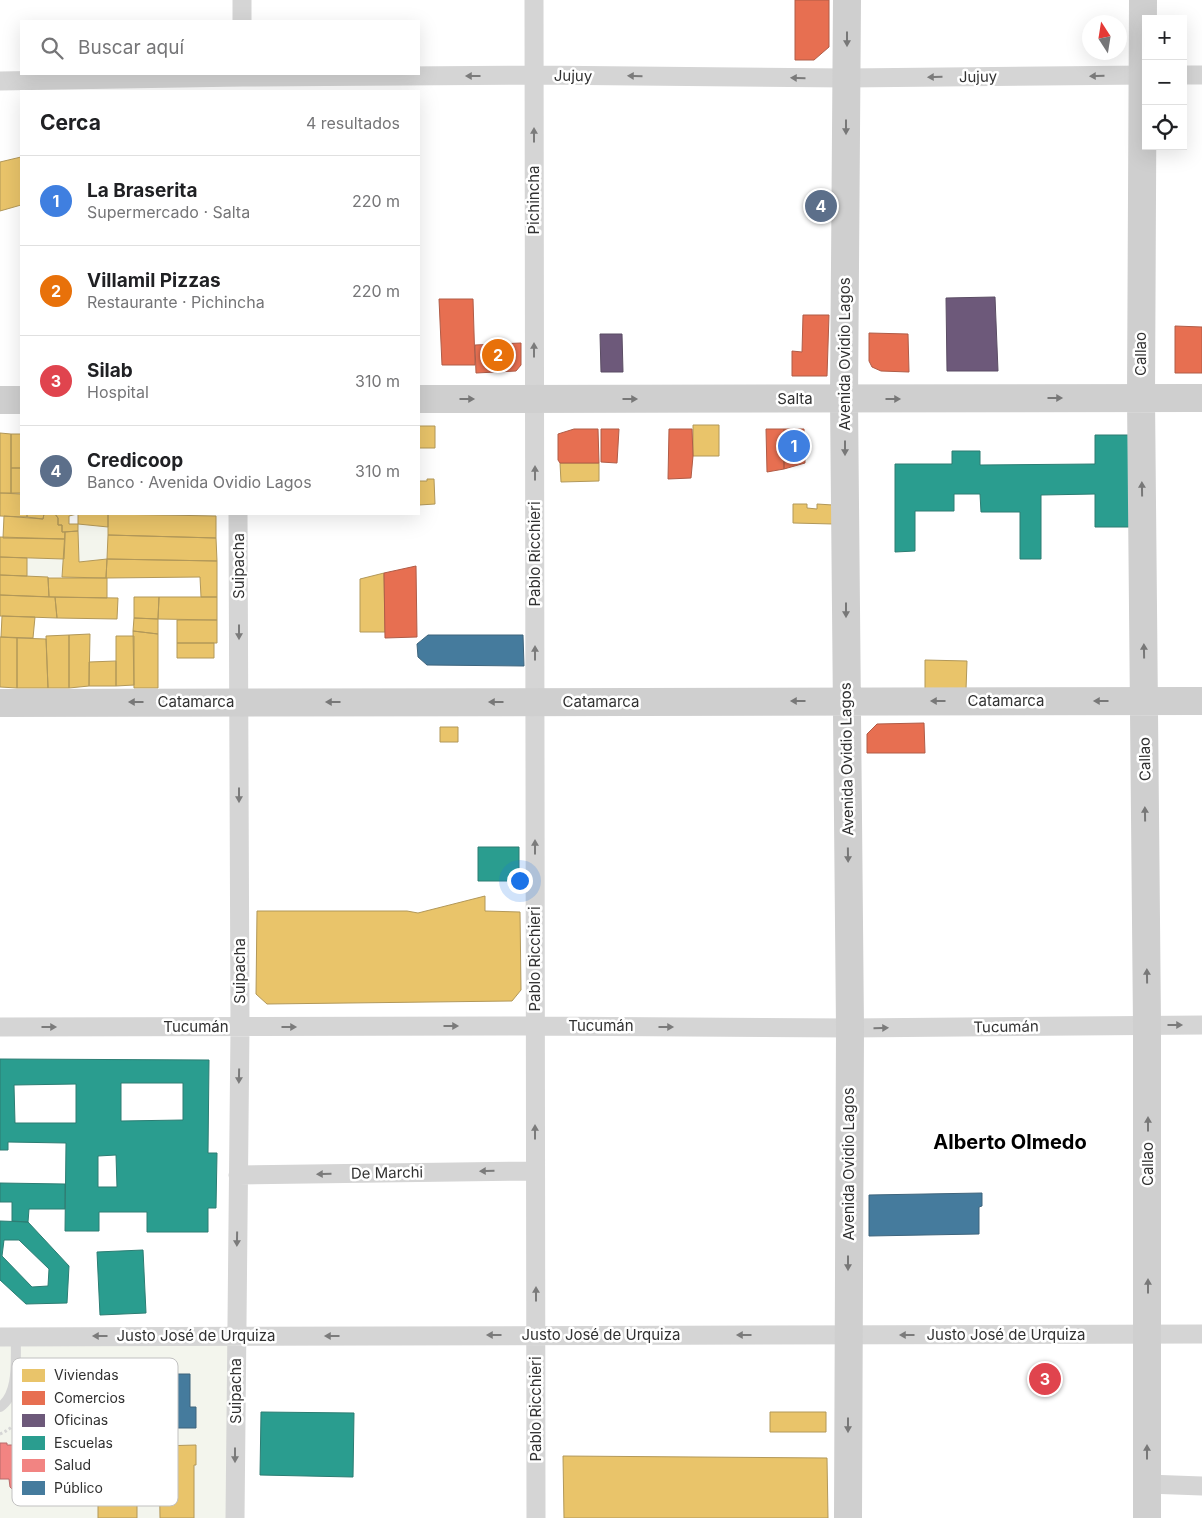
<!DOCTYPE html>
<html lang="es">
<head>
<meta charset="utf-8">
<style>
  :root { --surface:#fff; --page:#f6f6f6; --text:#202124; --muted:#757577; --line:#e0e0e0; --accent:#797979 }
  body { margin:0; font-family:Inter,sans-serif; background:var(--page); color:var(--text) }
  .controls { position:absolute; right:15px; top:15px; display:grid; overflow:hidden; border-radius:0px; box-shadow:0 5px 20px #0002 }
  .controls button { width:45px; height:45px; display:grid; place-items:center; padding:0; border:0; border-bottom:1px solid var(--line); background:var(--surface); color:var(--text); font:25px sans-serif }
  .compass { position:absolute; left:1082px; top:15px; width:45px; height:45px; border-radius:50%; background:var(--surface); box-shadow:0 5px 20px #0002; rotate:348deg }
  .you { position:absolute; left:519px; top:880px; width:18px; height:18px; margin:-12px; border:4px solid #fff; border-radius:50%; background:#1a73e8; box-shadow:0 0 0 8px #1a73e833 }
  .badge { display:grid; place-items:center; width:32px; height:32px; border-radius:50%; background:var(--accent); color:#fff; font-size:16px; font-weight:700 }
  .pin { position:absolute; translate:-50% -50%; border:2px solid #fff; box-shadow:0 1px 5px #0006 }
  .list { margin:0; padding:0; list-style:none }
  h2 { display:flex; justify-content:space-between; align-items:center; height:65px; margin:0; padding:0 20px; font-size:21px }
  h2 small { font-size:16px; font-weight:400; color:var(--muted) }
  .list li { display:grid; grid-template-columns:32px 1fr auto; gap:15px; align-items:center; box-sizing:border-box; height:90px; padding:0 20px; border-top:1px solid var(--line) }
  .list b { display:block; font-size:19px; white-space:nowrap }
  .list p { margin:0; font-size:16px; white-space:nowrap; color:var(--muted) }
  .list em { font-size:16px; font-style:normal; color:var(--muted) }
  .icon { flex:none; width:28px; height:28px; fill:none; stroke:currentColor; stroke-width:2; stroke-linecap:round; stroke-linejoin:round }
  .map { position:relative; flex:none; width:1202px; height:1518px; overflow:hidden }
  .search { position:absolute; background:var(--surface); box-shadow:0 5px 20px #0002; left:20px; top:20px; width:400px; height:55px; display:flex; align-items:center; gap:12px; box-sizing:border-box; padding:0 18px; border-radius:0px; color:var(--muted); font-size:19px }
  .panel { position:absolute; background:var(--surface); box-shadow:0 5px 20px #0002; left:20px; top:90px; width:400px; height:425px; border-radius:0px }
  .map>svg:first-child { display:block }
</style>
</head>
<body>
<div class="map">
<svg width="1202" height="1518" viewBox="0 0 1202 1518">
  <rect width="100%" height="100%" fill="#fff"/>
  <path fill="#f3f5ed" d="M 78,524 L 108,527 L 107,559 L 79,562 Z
    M 27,558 L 64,559 L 62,577 L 27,576 Z
    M 236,1336 L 235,1518 L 0,1518 L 0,1337 Z"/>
  <path fill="#e9c46a" stroke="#b29859" d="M 21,157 L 21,205 L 0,211 L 0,162 Z
    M 693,425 L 719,425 L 719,456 L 693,456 Z
    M 419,426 L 435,426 L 435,448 L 419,448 Z
    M 0,433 L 11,434 L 11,493 L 0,493 Z
    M 11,434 L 21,434 L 21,468 L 11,468 Z
    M 560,463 L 599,463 L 599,481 L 561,482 Z
    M 11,468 L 21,468 L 21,493 L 11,493 Z
    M 427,479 L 434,479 L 435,504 L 419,505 L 419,481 L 427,481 Z
    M 0,493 L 21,494 L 21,514 L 27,514 L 27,517 L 0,516 Z
    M 793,504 L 807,504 L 807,508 L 817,509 L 817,504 L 833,505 L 833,524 L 793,523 Z
    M 27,514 L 44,514 L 43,519 L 27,517 Z
    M 44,514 L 55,514 L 58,518 L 58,525 L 62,525 L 62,532 L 65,532 L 65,539 L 3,538 L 4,516 L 43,519 Z
    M 55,514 L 77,514 L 69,516 L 69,524 L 78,524 L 78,531 L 62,532 L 62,525 L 58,525 L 58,518 Z
    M 78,514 L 108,514 L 108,527 L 78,524 Z
    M 108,514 L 216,516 L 216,538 L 108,535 Z
    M 78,531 L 79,562 L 107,559 L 106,578 L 62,577 L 65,532 Z
    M 108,535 L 216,538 L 217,561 L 107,559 Z
    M 0,537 L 65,539 L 64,559 L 0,557 Z
    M 0,557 L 27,558 L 27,576 L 0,575 Z
    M 107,559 L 217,561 L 217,597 L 201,597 L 200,577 L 106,578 Z
    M 384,573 L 385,632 L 360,632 L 360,579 Z
    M 0,575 L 48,577 L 49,597 L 0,595 Z
    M 48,578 L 107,578 L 107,598 L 49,597 Z
    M 0,595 L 55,597 L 57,618 L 0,616 Z
    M 55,597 L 118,598 L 117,619 L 57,618 Z
    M 134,597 L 159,597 L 158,619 L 134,618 Z
    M 159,597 L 217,597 L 217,620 L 158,619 Z
    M 2,616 L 35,617 L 33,638 L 1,637 Z
    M 134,618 L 158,619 L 158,634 L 133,631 Z
    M 177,620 L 217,620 L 217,643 L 177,643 Z
    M 133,631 L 158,634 L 158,688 L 134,688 Z
    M 90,634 L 89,686 L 69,688 L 69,635 Z
    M 69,635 L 69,688 L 48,688 L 46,636 Z
    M 116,636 L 134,636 L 134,685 L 116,686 Z
    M 0,637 L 17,638 L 17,688 L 0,687 Z
    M 17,638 L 46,639 L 48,688 L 17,688 Z
    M 177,643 L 214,643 L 214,658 L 177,658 Z
    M 925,660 L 967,661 L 966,690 L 925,689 Z
    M 116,661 L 116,686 L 89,686 L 89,662 Z
    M 440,727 L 458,727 L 458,742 L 440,742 Z
    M 485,896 L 485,911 L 520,912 L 521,990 L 512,1001 L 267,1004 L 256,994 L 257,911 L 407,911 L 418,913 Z
    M 770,1412 L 826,1412 L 826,1432 L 770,1432 Z
    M 196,1445 L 196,1465 L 194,1465 L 194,1518 L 160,1518 L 159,1446 Z
    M 563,1456 L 827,1458 L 828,1518 L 564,1518 Z
    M 137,1487 L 137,1518 L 98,1518 L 98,1488 Z"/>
  <path fill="#e76f51" stroke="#b05c47" d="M 795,0 L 829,0 L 829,47 L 814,60 L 795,60 Z
    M 439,299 L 473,299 L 475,365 L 442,365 Z
    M 803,315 L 829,315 L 827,376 L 792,376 L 792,351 L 802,352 Z
    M 1175,326 L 1202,327 L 1202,373 L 1175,373 Z
    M 869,333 L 908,334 L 909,372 L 881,371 L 872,367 L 869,361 Z
    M 521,343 L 521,365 L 516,371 L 476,373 L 475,345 Z
    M 574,429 L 598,429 L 599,463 L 560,463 L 558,460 L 558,434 Z
    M 601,429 L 619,429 L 617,463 L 601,462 Z
    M 669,429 L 692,429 L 693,456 L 691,478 L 668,479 Z
    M 766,429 L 784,429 L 784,469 L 767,472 Z
    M 784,429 L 804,429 L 805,463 L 784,469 Z
    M 416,566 L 417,637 L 385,638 L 384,573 Z
    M 924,723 L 925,753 L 867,753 L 867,734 L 877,724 Z"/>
  <path fill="#6d597a" stroke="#5b4d64" d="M 995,297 L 998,371 L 947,371 L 946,298 Z
    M 600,334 L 622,334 L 623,372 L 601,372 Z"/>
  <path fill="#2a9d8f" stroke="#2c7d73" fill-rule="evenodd" d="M 1095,435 L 1132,435 L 1132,527 L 1095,527 L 1095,494 L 1041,495 L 1041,559 L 1020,559 L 1020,512 L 981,512 L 980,494 L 954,494 L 954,511 L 915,511 L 915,551 L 895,552 L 895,464 L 952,464 L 952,451 L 980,451 L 980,465 L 1095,464 Z
    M 478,847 L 519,847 L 519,881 L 478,881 Z
    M 0,1059 L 209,1060 L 208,1153 L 217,1153 L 216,1208 L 208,1208 L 208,1232 L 147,1232 L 147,1212 L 99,1212 L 99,1231 L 65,1231 L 66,1143 L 8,1142 L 8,1150 L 0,1150 ZM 121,1083 L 183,1083 L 183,1120 L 121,1121 ZM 76,1084 L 76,1123 L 15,1123 L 14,1085 ZM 116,1155 L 117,1187 L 98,1187 L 98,1156 Z
    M 0,1183 L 65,1184 L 65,1209 L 29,1209 L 28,1222 L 12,1221 L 12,1202 L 0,1202 Z
    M 0,1221 L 28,1222 L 69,1266 L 67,1303 L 26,1304 L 0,1280 ZM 4,1240 L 19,1240 L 49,1269 L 48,1286 L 32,1287 L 2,1256 Z
    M 143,1250 L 146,1313 L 100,1315 L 97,1252 Z
    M 261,1412 L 354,1413 L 353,1477 L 260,1475 Z"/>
  <path fill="#f28482" stroke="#b86b6a" d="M 42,1435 L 75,1435 L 75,1450 L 109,1450 L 109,1447 L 120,1447 L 120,1451 L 125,1451 L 129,1454 L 128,1465 L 125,1468 L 121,1468 L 121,1484 L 83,1484 L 83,1477 L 59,1478 L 59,1475 L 37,1475 L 37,1478 L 28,1478 L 28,1485 L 24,1489 L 18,1491 L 13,1490 L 10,1487 L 9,1479 L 0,1479 L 0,1443 L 7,1443 L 7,1445 L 35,1445 L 35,1446 L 42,1446 Z"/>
  <path fill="#457b9d" stroke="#3f657d" d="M 428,635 L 523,635 L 524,666 L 427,665 L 418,657 L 417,644 Z
    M 982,1193 L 982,1206 L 979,1207 L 979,1234 L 869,1236 L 869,1195 Z
    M 168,1374 L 190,1374 L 190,1407 L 196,1407 L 196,1428 L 162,1428 L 162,1407 L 168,1407 Z"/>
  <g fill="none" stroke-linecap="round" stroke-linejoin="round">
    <path stroke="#d5d5d5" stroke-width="3" stroke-dasharray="2.5 2.5" stroke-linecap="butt" d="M 0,1434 C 23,1424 31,1402 33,1380 L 167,1380"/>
    <path stroke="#d5d5d5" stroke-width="10" d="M 0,1407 C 20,1394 15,1357 16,1337"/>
    <path stroke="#d5d5d5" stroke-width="19" d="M 534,0 L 536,1518
      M 242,21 L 242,0
      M 1183,75 L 1202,75
      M 0,81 L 242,77 L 534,75 L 847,78 L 1146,75
      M 0,1027 L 535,1026 L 850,1028 L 1202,1025
      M 238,1175 L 535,1171
      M 0,1337 L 1202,1334
      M 1147,1484 L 1202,1486
      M 235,1518 L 240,1028 L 238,514"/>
    <path stroke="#cfcfcf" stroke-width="28" d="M 847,0 L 844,399 L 850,1028 L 848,1518
      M 1143,0 L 1141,398 L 1147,1025 L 1147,1518
      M 419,399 L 1202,398
      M 0,400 L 21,400
      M 0,703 L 1202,701"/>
  </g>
  <defs><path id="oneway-solid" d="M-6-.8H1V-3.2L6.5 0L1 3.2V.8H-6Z" transform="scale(1.25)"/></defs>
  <g fill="#787878">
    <use href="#oneway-solid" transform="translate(847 39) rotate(90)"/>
    <use href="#oneway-solid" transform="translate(846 127) rotate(90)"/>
    <use href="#oneway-solid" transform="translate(1055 398)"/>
    <use href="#oneway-solid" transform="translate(467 399)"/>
    <use href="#oneway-solid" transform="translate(630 399)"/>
    <use href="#oneway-solid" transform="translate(893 399)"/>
    <use href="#oneway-solid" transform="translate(845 448) rotate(90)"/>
    <use href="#oneway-solid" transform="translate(1142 489) rotate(-91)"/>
    <use href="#oneway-solid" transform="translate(846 610) rotate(90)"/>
    <use href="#oneway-solid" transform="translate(1144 651) rotate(-91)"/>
    <use href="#oneway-solid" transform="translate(798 701) rotate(180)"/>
    <use href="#oneway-solid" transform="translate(938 701) rotate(180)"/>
    <use href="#oneway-solid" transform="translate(1101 701) rotate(180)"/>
    <use href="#oneway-solid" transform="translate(136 702) rotate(180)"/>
    <use href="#oneway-solid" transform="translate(333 702) rotate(180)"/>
    <use href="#oneway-solid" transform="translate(496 702) rotate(180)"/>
    <use href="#oneway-solid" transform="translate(1145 814) rotate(-91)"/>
    <use href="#oneway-solid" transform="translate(848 855) rotate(89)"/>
    <use href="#oneway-solid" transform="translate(1147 976) rotate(-91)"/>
    <use href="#oneway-solid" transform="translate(1148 1124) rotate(-90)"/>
    <use href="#oneway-solid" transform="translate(848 1263) rotate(90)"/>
    <use href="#oneway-solid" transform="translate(1148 1286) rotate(-90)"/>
    <use href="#oneway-solid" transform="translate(848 1425) rotate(90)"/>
    <use href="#oneway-solid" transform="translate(1147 1452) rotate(-90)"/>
  </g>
  <g fill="#7b7b7b">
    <use href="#oneway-solid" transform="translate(473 76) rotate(180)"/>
    <use href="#oneway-solid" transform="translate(635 76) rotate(-179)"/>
    <use href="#oneway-solid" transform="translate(1097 76) rotate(179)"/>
    <use href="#oneway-solid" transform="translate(935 77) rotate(179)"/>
    <use href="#oneway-solid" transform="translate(798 78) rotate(-179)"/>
    <use href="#oneway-solid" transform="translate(534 135) rotate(-90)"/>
    <use href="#oneway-solid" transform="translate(534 350) rotate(-90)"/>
    <use href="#oneway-solid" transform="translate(535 473) rotate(-90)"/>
    <use href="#oneway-solid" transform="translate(239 632) rotate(90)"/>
    <use href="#oneway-solid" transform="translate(535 653) rotate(-90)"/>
    <use href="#oneway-solid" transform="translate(239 795) rotate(90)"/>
    <use href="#oneway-solid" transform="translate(535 847) rotate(-90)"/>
    <use href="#oneway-solid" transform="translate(1175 1025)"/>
    <use href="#oneway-solid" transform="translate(451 1026)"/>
    <use href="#oneway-solid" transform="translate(49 1027)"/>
    <use href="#oneway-solid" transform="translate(289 1027)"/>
    <use href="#oneway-solid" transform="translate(666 1027)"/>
    <use href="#oneway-solid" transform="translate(881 1028) rotate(-1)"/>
    <use href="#oneway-solid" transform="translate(239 1076) rotate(91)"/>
    <use href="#oneway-solid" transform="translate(535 1132) rotate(-90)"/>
    <use href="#oneway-solid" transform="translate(487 1171) rotate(179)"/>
    <use href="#oneway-solid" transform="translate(324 1174) rotate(179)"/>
    <use href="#oneway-solid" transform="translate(237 1239) rotate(91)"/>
    <use href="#oneway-solid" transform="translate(536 1294) rotate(-90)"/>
    <use href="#oneway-solid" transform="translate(494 1335) rotate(180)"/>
    <use href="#oneway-solid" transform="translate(744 1335) rotate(180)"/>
    <use href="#oneway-solid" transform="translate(907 1335) rotate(180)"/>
    <use href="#oneway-solid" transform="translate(100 1336) rotate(180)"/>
    <use href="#oneway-solid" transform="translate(332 1336) rotate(180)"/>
    <use href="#oneway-solid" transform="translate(235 1455) rotate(90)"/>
  </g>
  <g text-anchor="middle" stroke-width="5" stroke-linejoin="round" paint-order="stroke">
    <g font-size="15" fill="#313131" stroke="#fff">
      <text transform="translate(573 76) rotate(1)" y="5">Jujuy</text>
      <text transform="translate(978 77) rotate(-1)" y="5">Jujuy</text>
      <text transform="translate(534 200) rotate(-90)" y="5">Pichincha</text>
      <text transform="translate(845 354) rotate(-90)" y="5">Avenida Ovidio Lagos</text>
      <text transform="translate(1141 354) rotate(-90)" y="5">Callao</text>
      <text x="795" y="404">Salta</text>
      <text transform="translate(535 554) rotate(-90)" y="5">Pablo Ricchieri</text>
      <text transform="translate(239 566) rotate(-90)" y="5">Suipacha</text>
      <text x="1006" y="706">Catamarca</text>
      <text x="196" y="707">Catamarca</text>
      <text x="601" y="707">Catamarca</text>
      <text transform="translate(847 759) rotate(-91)" y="5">Avenida Ovidio Lagos</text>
      <text transform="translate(1145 759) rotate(-91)" y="5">Callao</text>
      <text transform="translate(535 959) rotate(-90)" y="5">Pablo Ricchieri</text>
      <text transform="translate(240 971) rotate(-90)" y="5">Suipacha</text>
      <text x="601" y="1031">Tucumán</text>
      <text x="196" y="1032">Tucumán</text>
      <text transform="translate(1006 1027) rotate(-1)" y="5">Tucumán</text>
      <text transform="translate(849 1164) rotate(-90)" y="5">Avenida Ovidio Lagos</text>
      <text transform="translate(1148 1164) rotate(-90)" y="5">Callao</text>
      <text transform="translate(387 1173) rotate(-1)" y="5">De Marchi</text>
      <text x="601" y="1340">Justo José de Urquiza</text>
      <text x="1006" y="1340">Justo José de Urquiza</text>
      <text x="196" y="1341">Justo José de Urquiza</text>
      <text transform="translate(236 1391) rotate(-90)" y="5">Suipacha</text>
      <text transform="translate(536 1409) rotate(-90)" y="5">Pablo Ricchieri</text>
    </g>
    <g font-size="20" font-weight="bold" fill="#000" stroke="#fff">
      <text x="1010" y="1149">Alberto Olmedo</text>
    </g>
  </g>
  <rect x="12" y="1358" width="166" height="148" rx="8" fill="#fff" stroke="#c1c1c1" stroke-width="1"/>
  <rect x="22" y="1369" width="23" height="13" fill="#e9c46a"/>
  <rect x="22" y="1391" width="23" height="14" fill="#e76f51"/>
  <rect x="22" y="1414" width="23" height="13" fill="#6d597a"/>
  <rect x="22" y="1436" width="23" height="14" fill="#2a9d8f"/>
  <rect x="22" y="1459" width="23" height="13" fill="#f28482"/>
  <rect x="22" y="1481" width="23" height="14" fill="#457b9d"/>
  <g font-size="14" fill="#313131">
    <text x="54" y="1380">Viviendas</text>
    <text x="54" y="1403">Comercios</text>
    <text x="54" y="1425">Oficinas</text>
    <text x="54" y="1448">Escuelas</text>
    <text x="54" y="1470">Salud</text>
    <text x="54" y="1493">Público</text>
  </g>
</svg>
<div class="controls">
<button>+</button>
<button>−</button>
<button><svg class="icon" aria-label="locate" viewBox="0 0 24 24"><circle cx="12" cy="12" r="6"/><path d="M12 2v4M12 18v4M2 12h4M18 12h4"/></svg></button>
</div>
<svg class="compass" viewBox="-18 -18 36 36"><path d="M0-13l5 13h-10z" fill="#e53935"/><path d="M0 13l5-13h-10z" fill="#757577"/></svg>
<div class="you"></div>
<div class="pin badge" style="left:794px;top:446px;background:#3f7fe0">1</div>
<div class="pin badge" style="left:498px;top:355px;background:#e8710a">2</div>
<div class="pin badge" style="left:1045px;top:1379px;background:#e0444e">3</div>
<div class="pin badge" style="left:821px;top:206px;background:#5c6f8a">4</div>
<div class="search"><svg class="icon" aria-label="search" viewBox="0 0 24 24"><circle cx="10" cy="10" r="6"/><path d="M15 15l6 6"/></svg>Buscar aquí</div>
<section class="panel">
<h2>Cerca<small>4 resultados</small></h2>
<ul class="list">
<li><span class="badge" style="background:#3f7fe0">1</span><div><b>La Braserita</b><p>Supermercado · Salta</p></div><em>220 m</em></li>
<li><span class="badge" style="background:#e8710a">2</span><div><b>Villamil Pizzas</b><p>Restaurante · Pichincha</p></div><em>220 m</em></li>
<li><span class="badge" style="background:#e0444e">3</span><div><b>Silab</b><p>Hospital</p></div><em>310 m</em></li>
<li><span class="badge" style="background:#5c6f8a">4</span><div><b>Credicoop</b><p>Banco · Avenida Ovidio Lagos</p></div><em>310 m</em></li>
</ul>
</section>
</div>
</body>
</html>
